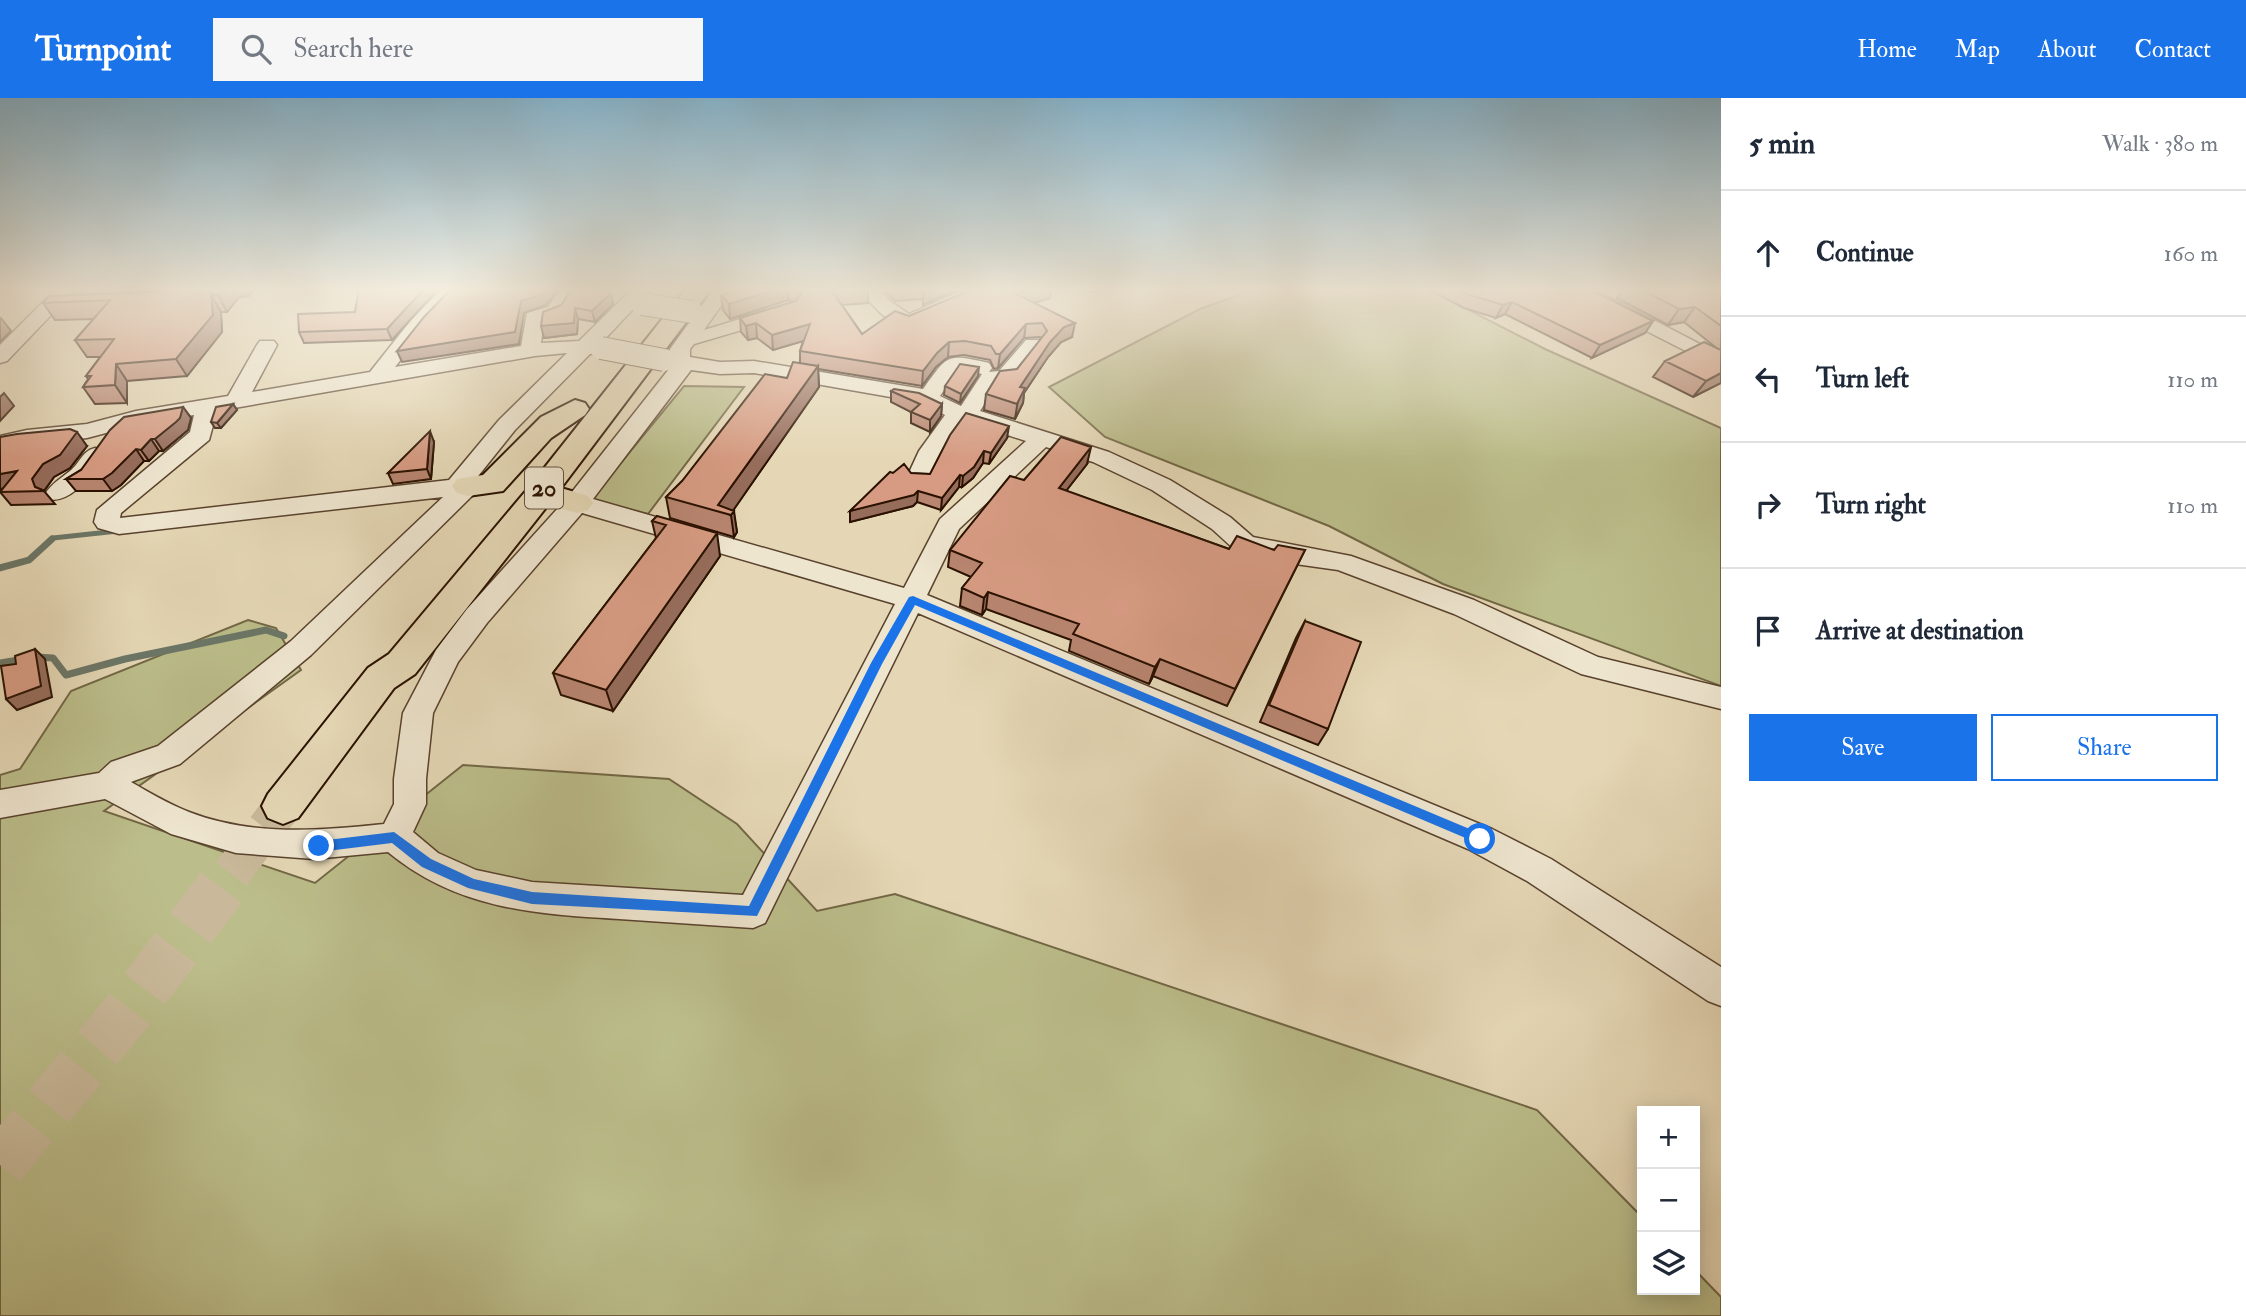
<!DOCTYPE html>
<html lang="en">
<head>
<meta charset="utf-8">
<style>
  :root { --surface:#fff; --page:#f6f6f7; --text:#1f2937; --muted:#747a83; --line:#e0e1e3; --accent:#1a73e8 }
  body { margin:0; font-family:"IM FELL Double Pica",serif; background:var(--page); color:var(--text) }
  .controls { position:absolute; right:21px; bottom:21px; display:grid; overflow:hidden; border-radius:0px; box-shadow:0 4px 18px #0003 }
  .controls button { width:63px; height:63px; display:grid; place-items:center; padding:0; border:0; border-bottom:2px solid var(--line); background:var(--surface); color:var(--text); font:35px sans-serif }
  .stop { position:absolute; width:21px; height:21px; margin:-16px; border:5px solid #1a73e8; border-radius:50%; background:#fff }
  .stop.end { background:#1a73e8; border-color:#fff; box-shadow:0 2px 7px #0008 }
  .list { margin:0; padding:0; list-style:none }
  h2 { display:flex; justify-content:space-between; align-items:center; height:91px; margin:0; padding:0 28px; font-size:30px }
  h2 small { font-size:23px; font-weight:400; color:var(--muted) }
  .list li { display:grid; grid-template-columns:46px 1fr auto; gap:21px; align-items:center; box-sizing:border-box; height:126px; padding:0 28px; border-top:2px solid var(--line) }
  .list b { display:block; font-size:26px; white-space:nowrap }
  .list em { font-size:23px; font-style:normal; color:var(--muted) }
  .actions { display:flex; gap:14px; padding:21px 28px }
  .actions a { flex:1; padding:16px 0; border:2px solid var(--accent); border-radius:0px; text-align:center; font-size:24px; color:var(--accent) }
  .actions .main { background:var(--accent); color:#fff }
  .icon { flex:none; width:38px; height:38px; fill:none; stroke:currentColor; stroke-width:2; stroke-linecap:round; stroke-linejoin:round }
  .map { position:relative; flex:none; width:1721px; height:1218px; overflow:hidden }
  header { display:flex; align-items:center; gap:42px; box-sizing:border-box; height:98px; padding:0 35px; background:var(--accent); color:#fff }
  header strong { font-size:33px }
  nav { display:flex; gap:38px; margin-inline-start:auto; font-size:24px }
  .search { width:490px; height:63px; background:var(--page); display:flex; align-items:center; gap:18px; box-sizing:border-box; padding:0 24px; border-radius:0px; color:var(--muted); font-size:26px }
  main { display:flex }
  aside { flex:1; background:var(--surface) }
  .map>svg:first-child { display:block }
</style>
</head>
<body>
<header>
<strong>Turnpoint</strong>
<div class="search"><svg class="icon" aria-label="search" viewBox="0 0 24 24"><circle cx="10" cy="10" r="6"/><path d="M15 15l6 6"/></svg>Search here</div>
<nav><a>Home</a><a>Map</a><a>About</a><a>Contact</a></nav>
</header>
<main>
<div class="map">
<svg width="1721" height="1218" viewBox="0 0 1721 1218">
  <rect width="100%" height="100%" fill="#e5d7b5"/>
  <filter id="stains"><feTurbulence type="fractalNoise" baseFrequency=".00286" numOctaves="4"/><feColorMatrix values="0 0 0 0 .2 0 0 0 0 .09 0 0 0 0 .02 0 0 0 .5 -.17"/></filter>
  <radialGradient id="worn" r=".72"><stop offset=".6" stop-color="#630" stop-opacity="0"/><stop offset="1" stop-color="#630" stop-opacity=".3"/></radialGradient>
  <path fill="#bbbd8a" stroke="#726745" stroke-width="2" d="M 1256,191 L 1428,191 L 1545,251 L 1721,330 L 1721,588 L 1443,486 L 1329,428 L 1105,339 L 1049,289 L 1200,211 Z
    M 684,288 L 744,289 L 648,416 L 591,401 Z
    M 248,522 L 276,530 L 301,572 L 104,713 L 315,785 L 463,667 L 669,681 L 737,726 L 817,813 L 895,796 L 1537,1012 L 1642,1119 L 1642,1192 L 1695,1192 L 1695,1172 L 1721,1199 L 1721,1218 L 0,1218 L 0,677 L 20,671 L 71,593 Z"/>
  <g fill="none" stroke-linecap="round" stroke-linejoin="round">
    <path stroke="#6b7666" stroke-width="5" d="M 50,443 L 53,440 L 118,433"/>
    <path stroke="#6b7666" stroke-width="7" d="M 0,470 L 29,462 L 52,441
      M 36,559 L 53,560 L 66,577 L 125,561 L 266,532 L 284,538
      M 0,565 L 24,561"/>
    <path stroke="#c9b99a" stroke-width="38" stroke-dasharray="38 19" stroke-linecap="butt" d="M 231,776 L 283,708"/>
    <path stroke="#c9b99a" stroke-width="51" stroke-dasharray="51 25" stroke-linecap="butt" d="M 0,1067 L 128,913 L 233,774"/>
    <defs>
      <path id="minor" d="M 56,191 L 76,191 L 7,263 L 0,265 L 0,247 Z
        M 442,191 L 462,191 L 426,229 L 395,269 L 521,248 L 527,215 L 548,209 L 561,191 L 580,191 L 562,217 L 544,223 L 541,245 L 579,243 L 632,191 L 652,191 L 602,244 L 608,246 L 611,250 L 608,254 L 590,256 L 515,332 L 475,382 L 480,388 L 477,393 L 311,557 L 180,666 L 131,684 C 150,695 169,706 189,714 C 251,738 319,733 384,726 L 394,706 L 394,681 L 403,615 L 436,552 L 467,511 L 568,399 L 669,271 L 669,269 L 657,266 L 653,262 L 657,258 L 670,256 L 670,251 L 714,191 L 733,191 L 704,232 L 779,209 L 786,211 L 789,215 L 786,219 L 694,246 L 690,251 L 690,259 L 720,264 L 754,263 L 923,291 C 948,257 945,255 989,265 L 992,270 L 989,274 L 999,273 L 1026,242 L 1040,242 L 1043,246 L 1013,284 L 997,286 L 980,313 L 1109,354 L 1170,382 L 1230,419 L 1253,439 L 1351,458 L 1474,502 L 1598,559 L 1721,589 L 1721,611 L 1581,576 L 1454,516 L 1338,472 L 1281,464 L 1235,452 L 1212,431 L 1152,392 L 1093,364 L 1046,349 L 959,431 L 927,497 L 1492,731 L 1551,761 L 1721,869 L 1721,908 L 1708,903 L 1527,783 L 1468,751 L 918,515 L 765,825 L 753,830 C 708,827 664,824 619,821 C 534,816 457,811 388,754 L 314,761 L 236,755 L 171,736 L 105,701 L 0,720 L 0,692 L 99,675 L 111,664 L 158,648 L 291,543 L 443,399 L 119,436 L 98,430 L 94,424 L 97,412 L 190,334 L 194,317 L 140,326 L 87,340 L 27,346 L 0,352 L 0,338 L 27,332 L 87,326 L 136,313 L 228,298 L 257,247 L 260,243 L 274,243 L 277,247 L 252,294 L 370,274 L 412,221 ZM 567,255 L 499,322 L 449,382 L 120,420 L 121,415 L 209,342 L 217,313 L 535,258 ZM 691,272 L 720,276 L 754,275 L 919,304 L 945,317 L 919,353 L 907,379 L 911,384 L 919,386 L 927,384 L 942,353 L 964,323 L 1026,343 L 940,421 L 904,490 L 593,401 ZM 958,272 L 982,276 L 961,308 L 940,298 ZM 582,415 L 895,506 L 743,797 L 532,784 L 476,772 L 438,755 L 413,734 L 426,706 L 426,681 L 433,615 L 458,564 L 487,525 Z
        M 860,191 L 880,191 L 890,203 L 909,216 L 966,191 L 992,191 L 990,195 L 907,230 C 888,225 871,207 860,191 Z
        M 1570,191 L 1594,191 L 1721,257 L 1721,271 L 1572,195 Z
        M 95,350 L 103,352 L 107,357 C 95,374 70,407 48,401 L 45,396 C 52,385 60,381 70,373 C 80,365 82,353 95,350 Z"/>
      <path id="highway" d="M 686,191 L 711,191 L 561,390 L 588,398 L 593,405 L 588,412 L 577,415 L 548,407 L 415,576 L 394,590 L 298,720 L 283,726 L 268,720 L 262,708 L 268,696 L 368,570 L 389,556 L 530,388 Z
        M 575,302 L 585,305 L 589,311 L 585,317 L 551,340 L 503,393 L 468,398 L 457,395 L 452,388 L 457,381 L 483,377 L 541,319 Z"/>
    </defs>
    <use href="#minor" stroke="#59422d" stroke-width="3"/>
    <use href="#highway" stroke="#2a1100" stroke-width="4"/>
    <use href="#minor" fill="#eee5cf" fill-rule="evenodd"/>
    <use href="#highway" fill="#e5d7b5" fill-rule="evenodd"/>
    <defs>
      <path id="minor-bridge" d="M 642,206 L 692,214
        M 601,250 L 664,262"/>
    </defs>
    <use href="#minor-bridge" stroke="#59422d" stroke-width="24" stroke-linecap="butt"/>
    <use href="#minor-bridge" stroke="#eee5cf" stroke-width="22"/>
  </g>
  <path fill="#b88570" stroke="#2a1100" stroke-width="2" d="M 74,191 L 253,191 L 249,198 L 239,199 L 227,214 L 221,214 L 222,234 L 187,278 L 127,283 L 127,305 L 95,306 L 83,289 L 88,281 L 86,278 L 100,259 L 87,259 L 75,242 L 94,221 L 55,222 L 43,205 L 78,197 Z
    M 359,191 L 438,191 L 392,242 L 304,245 L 299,234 L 355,214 Z
    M 741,191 L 868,191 L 868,205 L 842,207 L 862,236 L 909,218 L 1050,200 L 1034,205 L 1072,239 L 1061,244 L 1048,259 L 1024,295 L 1023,305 L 1015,321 L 984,312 L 986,296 L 1017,271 L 1041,241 L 1040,239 L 1024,240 L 998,270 L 994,271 L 990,262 L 964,257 L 948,259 L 936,269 L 922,288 L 818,271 L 819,289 L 733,412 L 737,434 L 734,439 L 670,420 L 666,399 L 787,280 L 800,265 L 800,253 L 803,243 L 773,252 L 757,240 L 748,242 L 741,234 L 740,220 L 793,204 L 788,202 L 730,221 L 723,212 L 721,197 Z
    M 883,191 L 959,191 L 923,207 L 923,201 L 895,203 Z
    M 1086,191 L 1125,191 L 1088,194 Z
    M 1428,191 L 1590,191 L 1653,223 L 1645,235 L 1592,260 L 1505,216 L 1496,220 L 1464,210 Z
    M 1622,191 L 1666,191 L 1669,193 L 1721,191 L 1721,285 L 1693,299 L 1653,279 L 1665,263 L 1714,248 L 1684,224 L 1668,227 L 1617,200 Z
    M 611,195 L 613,206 L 595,224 L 578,221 L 577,236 L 544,240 L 561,207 Z
    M 978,278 L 960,305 L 944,297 L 945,288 Z
    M 891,293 L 942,306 L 941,318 L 930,334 L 911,325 L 911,314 L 891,304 Z
    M 233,306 L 237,312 L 221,330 L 215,330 L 211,324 Z
    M 183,309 L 191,320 L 188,332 L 163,353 L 159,353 L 149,363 L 144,363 L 121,387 L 112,393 L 76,393 L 66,381 Z
    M 0,339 L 87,348 L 70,370 L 54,379 L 44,393 L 55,406 L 11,407 L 0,394 L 3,390 L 0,391 Z
    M 1007,340 L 989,366 L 983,365 L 973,380 L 962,389 L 959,389 L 941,412 L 917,404 L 913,408 L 850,424 L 850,413 L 893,375 L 930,376 Z
    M 434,344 L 431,381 L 393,386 L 388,375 Z
    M 1087,366 L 1066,393 L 1229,451 L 1305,452 L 1227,608 L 1153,578 L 1149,586 L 1069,553 L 1071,542 L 986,511 L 982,517 L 960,508 L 962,490 L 971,479 L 948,469 L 950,452 L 1024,382 Z
    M 657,418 L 720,458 L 613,613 L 561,597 L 553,575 L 656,440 L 652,423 Z
    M 1305,523 L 1328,631 L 1318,647 L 1260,624 L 1296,540 Z"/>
  <path fill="#966c5b" stroke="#2a1100" stroke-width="2" d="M 223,191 L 253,191 L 249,198 L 239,199 L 227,214 L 218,197 Z
    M 424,191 L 438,191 L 392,242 L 387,231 Z
    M 547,191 L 559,191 L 546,207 L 524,215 L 519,246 L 402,264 L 397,253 L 521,203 Z
    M 777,191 L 788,191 L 788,202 L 730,221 L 729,206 Z
    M 927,191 L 959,191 L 923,207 L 923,193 Z
    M 1033,191 L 1052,191 L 1050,200 L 1014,211 L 1016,196 Z
    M 611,195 L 613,206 L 595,224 L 592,213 Z
    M 211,197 L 221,214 L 222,234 L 187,278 L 176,261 Z
    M 1512,204 L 1505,216 L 1496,220 L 1503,207 Z
    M 1695,209 L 1684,224 L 1668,227 L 1679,211 Z
    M 575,210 L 578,221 L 577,236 L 544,240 L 541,228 Z
    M 1,220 L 11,233 L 0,244 L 0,221 Z
    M 1653,223 L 1645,235 L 1592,260 L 1600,247 Z
    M 756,225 L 757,240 L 748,242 L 746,228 Z
    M 1075,225 L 1072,239 L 1061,244 L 1048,259 L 1024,295 L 1023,305 L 1015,321 L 1020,289 L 1050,244 L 1064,229 Z
    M 810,226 L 810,241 L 773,252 L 772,237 Z
    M 1026,226 L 1024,240 L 998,270 L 1000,256 Z
    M 949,244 L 948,259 L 936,269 L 922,288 L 923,273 L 937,255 Z
    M 116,266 L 127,283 L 127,305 L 115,287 Z
    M 818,268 L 819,289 L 730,417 L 718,407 Z
    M 979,269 L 978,278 L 960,305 L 961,296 Z
    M 1721,275 L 1721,285 L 1693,299 L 1706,283 Z
    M 4,295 L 14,308 L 0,323 L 0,299 Z
    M 233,306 L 237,312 L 221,330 L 217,325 Z
    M 942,306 L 941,318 L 930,334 L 930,322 Z
    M 183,309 L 191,320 L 188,332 L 163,353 L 155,341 Z
    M 1009,328 L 1007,340 L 989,366 L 991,355 Z
    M 430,333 L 434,344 L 431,381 L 427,371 Z
    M 77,334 L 87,348 L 70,370 L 54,379 L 44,393 L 35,389 L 32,381 L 43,366 Z
    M 151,341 L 159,353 L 149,363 L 141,352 Z
    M 1091,349 L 1087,366 L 1055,407 L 1059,390 Z
    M 136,351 L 144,363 L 121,387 L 112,393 L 103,381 Z
    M 984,353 L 983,365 L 973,380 L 962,389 L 963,378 Z
    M 17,373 L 28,386 L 0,391 L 0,376 Z
    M 960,377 L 959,389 L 941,412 L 942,400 Z
    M 918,393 L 917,404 L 913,408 L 850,424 L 850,413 Z
    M 734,413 L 737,434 L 734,439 L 731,417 Z
    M 717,435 L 720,458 L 613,613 L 606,592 Z
    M 988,494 L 986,511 L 982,517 L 984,500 Z
    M 35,551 L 45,561 L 52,599 L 17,612 L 6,601 Z
    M 1160,561 L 1153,578 L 1149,586 L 1155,569 Z"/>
  <path fill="#d69b82" stroke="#2a1100" stroke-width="2" d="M 223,191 L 218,197 L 211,197 L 213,217 L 176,261 L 116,266 L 115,287 L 83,289 L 91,278 L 86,278 L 114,241 L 75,242 L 110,202 L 43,205 L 49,198 Z
    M 359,191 L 424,191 L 387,231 L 299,234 L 298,216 L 355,214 Z
    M 451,191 L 547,191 L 543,196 L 521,203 L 515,234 L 397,253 L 424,219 Z
    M 572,191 L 601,191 L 611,195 L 592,213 L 575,210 L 574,225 L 541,228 L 543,214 L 561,207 Z
    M 743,191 L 777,191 L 729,206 L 721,197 Z
    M 797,191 L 858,191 L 832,193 L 862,236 L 895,213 L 909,218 L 973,191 L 1033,191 L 1016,196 L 1075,225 L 1064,229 L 1050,244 L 1020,289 L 1025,290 L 1017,306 L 986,296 L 1000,273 L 1017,271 L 1047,233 L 1042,225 L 1026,226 L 1000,256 L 996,256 L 991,248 L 965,243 L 949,244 L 937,255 L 923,273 L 800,253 L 810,226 L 772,237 L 756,225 L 746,228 L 740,220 L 796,203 L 801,196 Z
    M 1458,191 L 1590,191 L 1653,223 L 1600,247 L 1512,204 L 1503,207 L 1470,197 Z
    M 1640,191 L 1666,191 L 1669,193 L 1692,191 L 1721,191 L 1721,228 L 1695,209 L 1679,211 Z
    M 1704,244 L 1721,252 L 1721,275 L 1706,283 L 1665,263 Z
    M 793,264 L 818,268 L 718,407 L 734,413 L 731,417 L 666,399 L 682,383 L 765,276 L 787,280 Z
    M 960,266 L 979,269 L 961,296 L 945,288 Z
    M 894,291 L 919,295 L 942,306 L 930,322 L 911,314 L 920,306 L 891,293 Z
    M 233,306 L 217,325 L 211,324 L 216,309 Z
    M 183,309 L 180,320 L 176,324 L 155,341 L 151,341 L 141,352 L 136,351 L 112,375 L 103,381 L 66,381 L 81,372 L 110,332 L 124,319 Z
    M 966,315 L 1009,328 L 991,355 L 984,353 L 974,369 L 963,378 L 960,377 L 942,400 L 918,393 L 914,397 L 850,413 L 890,374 L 893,375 L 904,366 L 911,375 L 930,376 L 950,337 Z
    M 70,331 L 77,334 L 60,357 L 43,366 L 32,381 L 35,389 L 45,393 L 0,394 L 17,373 L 0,376 L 0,339 L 17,336 Z
    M 430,333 L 427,371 L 388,375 Z
    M 1061,339 L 1091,349 L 1059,390 L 1229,451 L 1237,438 L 1274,452 L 1278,447 L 1305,452 L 1235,591 L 1160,561 L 1155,569 L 1073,536 L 1079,526 L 988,494 L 984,500 L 962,490 L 982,465 L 950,452 L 1010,378 L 1024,382 Z
    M 657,418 L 717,435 L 606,592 L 553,575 L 666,427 L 652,423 Z
    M 1305,523 L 1361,544 L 1328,631 L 1269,607 Z
    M 35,551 L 41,588 L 6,601 L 1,568 L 16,566 L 15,558 Z"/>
  <linearGradient id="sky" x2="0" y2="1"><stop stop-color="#87b6cf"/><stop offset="0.53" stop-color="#f3edde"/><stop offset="1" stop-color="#f3edde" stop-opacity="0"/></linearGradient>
  <rect width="1721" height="362" fill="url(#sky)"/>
  <path fill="#1a73e8" d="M 913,498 L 1484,737 L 1486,741 L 1484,744 L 1475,744 L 915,507 L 882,566 L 757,818 L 532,806 L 468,790 L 422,769 L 392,745 L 319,754 L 312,748 L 319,743 L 394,734 L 431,761 L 474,781 L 532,794 L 749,808 L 871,565 L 909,499 Z"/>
  <g text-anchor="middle" stroke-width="5" stroke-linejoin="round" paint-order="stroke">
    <rect fill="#eee5cf" stroke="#65513e" stroke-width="2" x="525" y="369.5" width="38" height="41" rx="5"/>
    <g font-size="24" font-weight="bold" fill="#2a1100">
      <text x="544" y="398">20</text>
    </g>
  </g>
  <rect width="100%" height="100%" filter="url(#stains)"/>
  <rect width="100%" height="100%" fill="url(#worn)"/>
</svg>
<div class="controls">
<button>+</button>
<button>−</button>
<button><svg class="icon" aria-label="layers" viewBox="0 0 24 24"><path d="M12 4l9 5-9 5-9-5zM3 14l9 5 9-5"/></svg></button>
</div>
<div class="stop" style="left:1480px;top:741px"></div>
<div class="stop end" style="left:319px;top:748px"></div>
</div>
<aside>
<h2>5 min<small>Walk · 380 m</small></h2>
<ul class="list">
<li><svg class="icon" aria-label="ahead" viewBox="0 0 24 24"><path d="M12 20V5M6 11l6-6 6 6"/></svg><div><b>Continue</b></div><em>160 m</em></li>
<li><svg class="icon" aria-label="left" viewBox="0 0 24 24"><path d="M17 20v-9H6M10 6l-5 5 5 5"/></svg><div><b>Turn left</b></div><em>110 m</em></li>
<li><svg class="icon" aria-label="right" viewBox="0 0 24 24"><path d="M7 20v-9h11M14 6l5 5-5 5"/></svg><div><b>Turn right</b></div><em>110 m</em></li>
<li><svg class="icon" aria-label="arrive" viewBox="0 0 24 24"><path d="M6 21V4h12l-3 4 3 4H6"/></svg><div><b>Arrive at destination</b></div></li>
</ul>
<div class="actions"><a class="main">Save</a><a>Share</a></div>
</aside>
</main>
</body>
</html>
